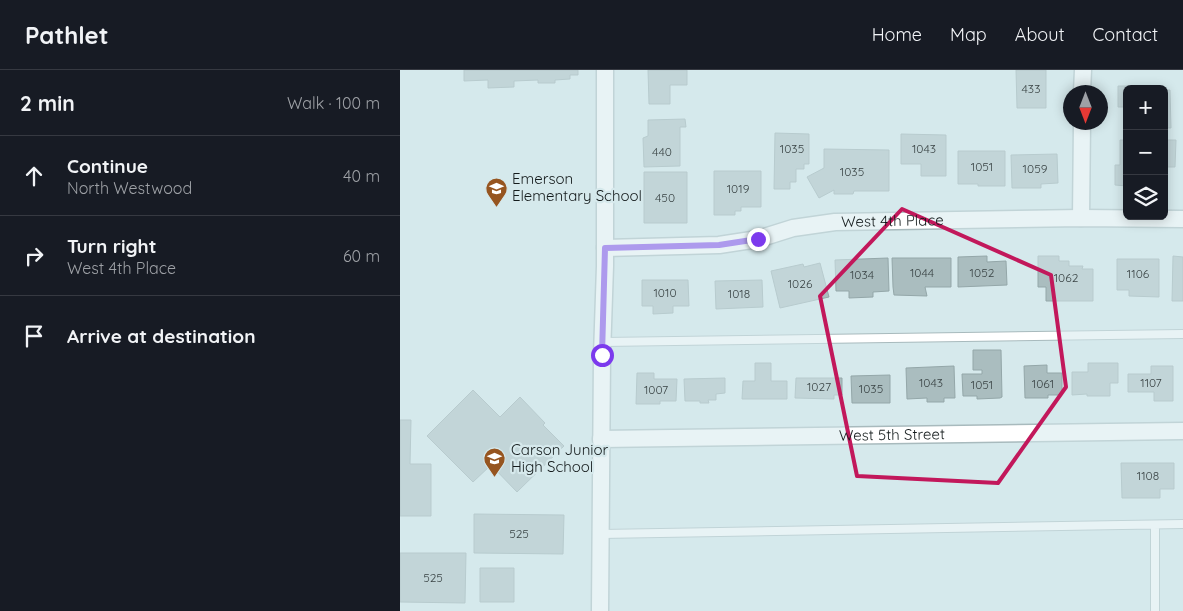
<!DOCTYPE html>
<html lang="en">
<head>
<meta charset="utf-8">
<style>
  :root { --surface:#171b24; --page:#242831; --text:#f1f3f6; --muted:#9ea1a6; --line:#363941 }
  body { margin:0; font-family:Quicksand,sans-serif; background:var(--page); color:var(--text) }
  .controls { position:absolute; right:15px; top:15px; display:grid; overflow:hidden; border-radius:8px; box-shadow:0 2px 12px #0003 }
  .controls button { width:45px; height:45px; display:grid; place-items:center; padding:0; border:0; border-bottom:1px solid var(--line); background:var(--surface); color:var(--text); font:25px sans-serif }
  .compass { position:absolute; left:663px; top:15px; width:45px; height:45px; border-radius:50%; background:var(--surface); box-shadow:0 2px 12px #0003; rotate:180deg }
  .stop { position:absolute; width:15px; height:15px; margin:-11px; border:4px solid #7c3aed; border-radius:50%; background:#fff }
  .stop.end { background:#7c3aed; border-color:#fff; box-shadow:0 1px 5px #0008 }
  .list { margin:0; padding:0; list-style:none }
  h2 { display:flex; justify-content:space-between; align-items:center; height:65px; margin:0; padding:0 20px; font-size:21px }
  h2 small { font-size:16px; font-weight:400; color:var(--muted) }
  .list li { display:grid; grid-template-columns:32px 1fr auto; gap:15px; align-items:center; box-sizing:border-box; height:80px; padding:0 20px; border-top:1px solid var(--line) }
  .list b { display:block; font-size:19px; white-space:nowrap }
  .list p { margin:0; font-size:16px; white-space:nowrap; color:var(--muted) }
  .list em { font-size:16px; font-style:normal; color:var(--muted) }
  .icon { flex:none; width:28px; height:28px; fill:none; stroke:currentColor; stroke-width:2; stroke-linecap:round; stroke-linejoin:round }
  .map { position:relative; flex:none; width:783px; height:541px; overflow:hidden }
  header { display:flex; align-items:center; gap:30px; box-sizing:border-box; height:70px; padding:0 25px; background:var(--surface); border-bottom:1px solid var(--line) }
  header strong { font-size:24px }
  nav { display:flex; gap:28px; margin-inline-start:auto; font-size:18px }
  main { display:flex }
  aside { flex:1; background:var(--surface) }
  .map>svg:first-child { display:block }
</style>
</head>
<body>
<header>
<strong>Pathlet</strong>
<nav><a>Home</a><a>Map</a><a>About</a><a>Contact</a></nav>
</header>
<main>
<aside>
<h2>2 min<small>Walk · 100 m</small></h2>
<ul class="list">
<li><svg class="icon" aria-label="ahead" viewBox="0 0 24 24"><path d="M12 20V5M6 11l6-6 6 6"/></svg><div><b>Continue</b><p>North Westwood</p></div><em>40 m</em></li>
<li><svg class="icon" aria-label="right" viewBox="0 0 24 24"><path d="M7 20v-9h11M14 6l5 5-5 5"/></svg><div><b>Turn right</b><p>West 4th Place</p></div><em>60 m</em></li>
<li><svg class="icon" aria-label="arrive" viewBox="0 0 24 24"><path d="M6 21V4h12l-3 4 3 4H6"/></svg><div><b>Arrive at destination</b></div></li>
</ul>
</aside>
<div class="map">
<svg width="783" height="541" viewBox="0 0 783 541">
  <rect width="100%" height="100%" fill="#d6e9ec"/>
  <path fill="#aabdbf" stroke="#94a7a9" d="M 64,0 L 178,0 L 178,5 L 170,5 L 170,9 L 155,10 L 155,13 L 138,13 L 138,10 L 114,11 L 114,17 L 88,18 L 88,10 L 64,11 Z
    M 248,0 L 287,0 L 287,15 L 270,15 L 270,34 L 249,34 Z
    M 616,0 L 646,0 L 646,38 L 617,38 Z
    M 718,16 L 738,16 L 738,19 L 727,19 L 727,37 L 718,37 Z
    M 764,20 L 770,20 L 771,58 L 764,58 Z
    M 285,49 L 286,57 L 280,57 L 280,96 L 244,97 L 243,68 L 248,66 L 248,50 Z
    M 375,63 L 409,64 L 409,94 L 404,94 L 404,99 L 396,99 L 396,112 L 390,112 L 390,119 L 374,119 Z
    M 501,64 L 546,65 L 546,106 L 521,106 L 521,94 L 501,94 Z
    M 720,70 L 727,70 L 727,116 L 715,115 L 715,95 L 720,95 Z
    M 764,70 L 776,70 L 775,97 L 764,97 Z
    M 424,79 L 489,80 L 489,121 L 454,121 L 453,124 L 434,124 L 434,120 L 419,128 L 407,107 L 424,98 Z
    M 558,81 L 605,81 L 605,116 L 578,116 L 578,114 L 558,114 Z
    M 657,84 L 658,113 L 641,114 L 641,118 L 612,118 L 611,85 Z
    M 314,101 L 361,101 L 361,137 L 341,137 L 341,141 L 335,141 L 335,145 L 314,145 Z
    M 244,102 L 287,102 L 287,153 L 244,153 Z
    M 587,186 L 587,192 L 606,191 L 607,215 L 558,217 L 558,187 Z
    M 638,186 L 659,186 L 659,191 L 669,191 L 669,196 L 683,196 L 682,199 L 693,199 L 693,231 L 646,231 L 646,217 L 638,217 Z
    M 773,186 L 783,187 L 783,231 L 772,231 Z
    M 488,188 L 489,221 L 473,222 L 473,227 L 449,228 L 449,221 L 436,221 L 435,190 Z
    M 492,188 L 551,188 L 551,217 L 525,217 L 527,226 L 494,225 L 493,217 Z
    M 717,189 L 759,189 L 759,227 L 729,226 L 729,220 L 717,220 Z
    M 420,193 L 429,227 L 380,238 L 371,201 L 403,194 L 404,197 Z
    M 242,210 L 288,210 L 289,236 L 273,236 L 273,243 L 253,244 L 253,236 L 242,236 Z
    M 362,210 L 363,237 L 316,239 L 315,211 Z
    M 573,280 L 601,280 L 602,327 L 600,328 L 577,329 L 577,326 L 563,326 L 562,304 L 582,304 L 582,300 L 573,300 Z
    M 355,293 L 371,293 L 371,311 L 387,311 L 387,329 L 342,329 L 343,311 L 355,311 Z
    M 688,293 L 718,293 L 718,313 L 710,313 L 710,326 L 687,326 L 687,324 L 672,325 L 672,302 L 688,302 Z
    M 647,295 L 647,303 L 662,303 L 662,325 L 648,325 L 648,328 L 625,328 L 624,296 Z
    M 554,296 L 555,328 L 544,328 L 544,332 L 527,332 L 527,328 L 507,329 L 506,298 Z
    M 751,296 L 773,296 L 773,331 L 754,331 L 754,322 L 728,322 L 728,304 L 751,304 Z
    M 237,303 L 254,303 L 254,309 L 277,309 L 276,331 L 260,331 L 260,334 L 236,334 Z
    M 490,305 L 490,333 L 452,333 L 451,306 Z
    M 325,308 L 325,323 L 316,324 L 316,330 L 308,330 L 309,333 L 300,333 L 300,331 L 285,331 L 284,309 Z
    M 396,308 L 442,308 L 442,325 L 434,325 L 434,329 L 395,328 Z
    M 73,320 L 100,347 L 120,327 L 145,353 L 143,355 L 164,376 L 117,422 L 91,395 L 73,412 L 27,366 Z
    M 0,350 L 11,350 L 10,394 L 31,394 L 31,446 L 0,446 Z
    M 721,393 L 774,393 L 774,419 L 760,419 L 760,428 L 722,428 Z
    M 74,444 L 164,445 L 163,484 L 74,483 Z
    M 0,483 L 66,483 L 65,533 L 0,532 Z
    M 80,498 L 114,498 L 114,532 L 80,532 Z"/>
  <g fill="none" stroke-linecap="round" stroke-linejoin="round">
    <defs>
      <path id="lane" d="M 203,272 L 783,264
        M 201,464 L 783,454
        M 755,541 L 755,455"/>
      <g id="street">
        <path d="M 682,22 L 683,0"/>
        <path d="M 681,148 L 682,52"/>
        <path id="s1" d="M 205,178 L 319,175 L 358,169 L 393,158 L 435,152 L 681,148 L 783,149"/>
        <path id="s2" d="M 201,369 L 783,361"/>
        <path d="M 200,541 L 202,285 L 205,196 L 205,0"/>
      </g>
    </defs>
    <use href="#lane" stroke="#a8babd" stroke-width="10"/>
    <use href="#street" stroke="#a8babd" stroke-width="19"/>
    <use href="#lane" stroke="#fff" stroke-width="8"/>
    <use href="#street" stroke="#fff" stroke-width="16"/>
  </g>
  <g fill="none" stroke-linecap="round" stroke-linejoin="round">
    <path stroke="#7c3aed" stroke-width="6" d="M 202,285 L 205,178 L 319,175 L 358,169"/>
  </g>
  <path d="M0 0H783V541H0ZM 502,139 L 651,205 L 666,317 L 598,413 L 457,406 L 420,226 Z" fill="#d6e9ec" fill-opacity=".55" fill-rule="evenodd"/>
  <path fill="none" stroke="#c2185b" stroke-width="4" stroke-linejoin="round" d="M 502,139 L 651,205 L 666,317 L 598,413 L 457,406 L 420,226 Z"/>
  <defs>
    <symbol id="school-pin" viewBox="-11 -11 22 30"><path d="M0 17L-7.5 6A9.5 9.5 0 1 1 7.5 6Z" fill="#965520" stroke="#d6e9ec"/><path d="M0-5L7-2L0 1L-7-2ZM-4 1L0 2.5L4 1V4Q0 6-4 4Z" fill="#fff"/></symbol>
  </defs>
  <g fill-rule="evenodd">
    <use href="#school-pin" x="84" y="106" width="25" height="34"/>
    <use href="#school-pin" x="82" y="376" width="25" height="34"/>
  </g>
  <g text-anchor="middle" stroke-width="4.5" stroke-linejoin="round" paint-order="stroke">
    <g font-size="12" fill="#3a4445">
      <text x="631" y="23">433</text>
      <text x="392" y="83">1035</text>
      <text x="524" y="83">1043</text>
      <text x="262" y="86">440</text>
      <text x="582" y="101">1051</text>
      <text x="635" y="103">1059</text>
      <text x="452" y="106">1035</text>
      <text x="338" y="123">1019</text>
      <text x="265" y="132">450</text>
      <text x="522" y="207">1044</text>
      <text x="582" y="207">1052</text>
      <text x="738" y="208">1106</text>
      <text x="462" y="209">1034</text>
      <text x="666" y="212">1062</text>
      <text x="400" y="218">1026</text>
      <text x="265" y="227">1010</text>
      <text x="339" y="228">1018</text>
      <text x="531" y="317">1043</text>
      <text x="751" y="317">1107</text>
      <text x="643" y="318">1061</text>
      <text x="582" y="319">1051</text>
      <text x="419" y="321">1027</text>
      <text x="471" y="323">1035</text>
      <text x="256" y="324">1007</text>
      <text x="748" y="410">1108</text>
      <text x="119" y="468">525</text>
      <text x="33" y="512">525</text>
    </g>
    <g font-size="15" fill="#141b1c" stroke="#d6e9ec" text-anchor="start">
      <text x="112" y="114">Emerson<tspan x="112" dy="17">Elementary School</tspan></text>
      <text x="111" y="385">Carson Junior<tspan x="111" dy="17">High School</tspan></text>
    </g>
    <g font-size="15" fill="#141b1c" stroke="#d6e9ec">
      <text dy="5" stroke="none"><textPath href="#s1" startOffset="290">West 4th Place</textPath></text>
      <text dy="5" stroke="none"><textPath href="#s2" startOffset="291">West 5th Street</textPath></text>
    </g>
  </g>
</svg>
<div class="controls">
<button>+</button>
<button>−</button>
<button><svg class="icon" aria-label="layers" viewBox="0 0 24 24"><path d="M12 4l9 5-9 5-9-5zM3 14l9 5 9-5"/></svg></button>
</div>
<svg class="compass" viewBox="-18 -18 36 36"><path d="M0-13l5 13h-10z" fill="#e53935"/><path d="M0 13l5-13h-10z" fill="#9ea1a6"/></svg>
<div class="stop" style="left:202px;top:285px"></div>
<div class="stop end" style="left:358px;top:169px"></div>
</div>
</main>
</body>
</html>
